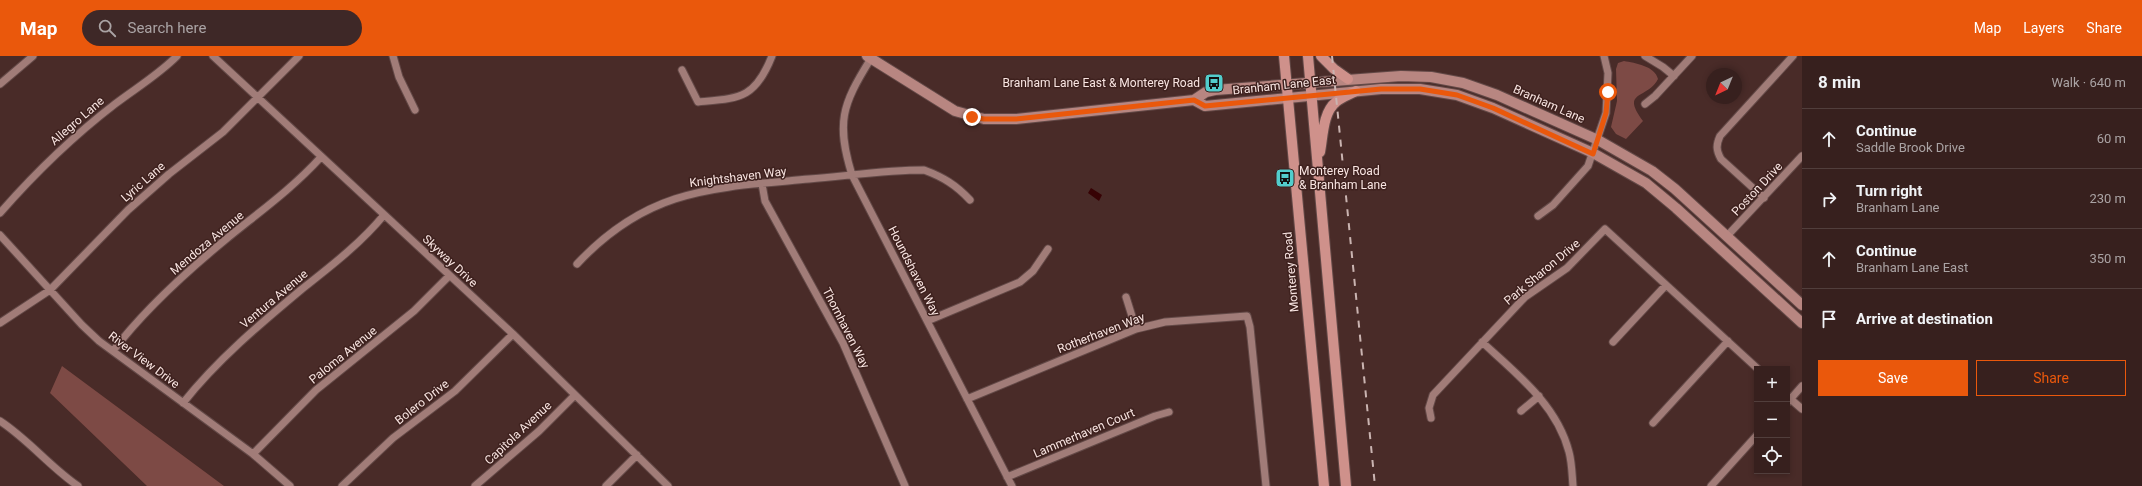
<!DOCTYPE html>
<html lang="en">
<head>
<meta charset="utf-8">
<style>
  :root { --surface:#37201e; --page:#3e2827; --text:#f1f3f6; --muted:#aaa3a4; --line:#513e3c; --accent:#ea580c }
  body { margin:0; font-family:Roboto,sans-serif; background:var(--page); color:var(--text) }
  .controls { position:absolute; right:12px; bottom:12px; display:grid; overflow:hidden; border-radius:0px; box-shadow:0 2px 6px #0003 }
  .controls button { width:36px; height:36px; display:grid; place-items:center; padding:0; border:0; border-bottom:1px solid var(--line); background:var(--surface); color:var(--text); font:20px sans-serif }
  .compass { position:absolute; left:1706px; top:12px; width:36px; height:36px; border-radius:50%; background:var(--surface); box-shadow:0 2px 6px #0003; rotate:223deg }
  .stop { position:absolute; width:12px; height:12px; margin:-9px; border:3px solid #ea580c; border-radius:50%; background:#fff }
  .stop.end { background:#ea580c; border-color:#fff; box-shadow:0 1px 4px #0008 }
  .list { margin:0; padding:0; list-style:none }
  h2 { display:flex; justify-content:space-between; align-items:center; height:52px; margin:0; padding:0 16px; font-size:17px }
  h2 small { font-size:13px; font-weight:400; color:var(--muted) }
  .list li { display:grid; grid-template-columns:26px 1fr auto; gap:12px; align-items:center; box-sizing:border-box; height:60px; padding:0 16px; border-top:1px solid var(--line) }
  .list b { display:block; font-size:15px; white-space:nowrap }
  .list p { margin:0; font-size:13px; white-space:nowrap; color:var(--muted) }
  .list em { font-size:13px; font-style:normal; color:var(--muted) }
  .actions { display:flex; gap:8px; padding:12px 16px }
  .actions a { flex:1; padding:9px 0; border:1px solid var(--accent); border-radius:0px; text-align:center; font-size:14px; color:var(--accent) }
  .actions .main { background:var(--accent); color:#fff }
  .icon { flex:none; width:22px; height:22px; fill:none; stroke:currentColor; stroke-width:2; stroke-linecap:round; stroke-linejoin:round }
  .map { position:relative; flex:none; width:1802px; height:430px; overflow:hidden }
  header { display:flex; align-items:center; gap:24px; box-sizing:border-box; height:56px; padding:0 20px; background:var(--accent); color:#fff }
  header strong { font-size:19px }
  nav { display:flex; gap:22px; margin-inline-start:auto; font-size:14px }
  .search { width:280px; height:36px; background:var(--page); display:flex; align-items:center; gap:10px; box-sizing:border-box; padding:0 14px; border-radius:22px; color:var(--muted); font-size:15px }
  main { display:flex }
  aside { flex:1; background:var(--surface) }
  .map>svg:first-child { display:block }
</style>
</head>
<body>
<header>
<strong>Map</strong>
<div class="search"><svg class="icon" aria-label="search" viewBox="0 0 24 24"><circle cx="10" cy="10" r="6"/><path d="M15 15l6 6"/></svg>Search here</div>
<nav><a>Map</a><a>Layers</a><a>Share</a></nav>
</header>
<main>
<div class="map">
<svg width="1802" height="430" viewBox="0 0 1802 430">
  <rect width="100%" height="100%" fill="#492b28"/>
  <path fill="#7d4a45" d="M 1624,5 C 1635,7 1655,10 1658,23 C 1647,44 1620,34 1643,65 L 1626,83 L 1616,78 L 1611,71 L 1617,45 L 1616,13 L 1618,7 Z
    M 62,310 L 224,430 L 147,430 L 50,337 Z"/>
  <path fill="#370204" d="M 1091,132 L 1102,139 L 1099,145 L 1088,137 Z"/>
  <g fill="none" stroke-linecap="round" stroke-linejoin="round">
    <defs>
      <path id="street" d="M 213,0 L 513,278 L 668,430
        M 393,0 L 399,21 L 415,54
        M 1645,0 L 1663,11 L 1674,20
        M 870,4 C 842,49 836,67 852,119 L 1012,430
        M 682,14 L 698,46 C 740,42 755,43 772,0
        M 0,28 L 33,0
        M 1645,48 L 1655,40 L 1692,0
        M 762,128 L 765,145 L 843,287 L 905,430
        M 1764,142 L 1721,103 C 1716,94 1716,89 1720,80 L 1793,0
        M 0,157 C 35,117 72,81 115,48 C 136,32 158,19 177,0
        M 1538,160 L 1553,149 L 1588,110 L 1606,57 L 1608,17 L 1604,0
        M 0,179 L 82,269 L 99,285 L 253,398 L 290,430
        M 1727,180 L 1802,100
        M 577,208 C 648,132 712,132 809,123 C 847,120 886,114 924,114 C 943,121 956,129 970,144
        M 1126,241 L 1136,273
        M 927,265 L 1020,226 L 1033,215 L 1048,193
        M 0,267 L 50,234 L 128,154 L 169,118 L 223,76 L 299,0
        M 1482,286 C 1517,318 1557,349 1569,396 C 1572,407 1572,419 1573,430
        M 1613,286 L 1666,229
        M 113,295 C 144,254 185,217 225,184 C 258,157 292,133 321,101
        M 1787,340 L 1802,353
        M 967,343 L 1136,273 L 1165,266 L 1247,260 L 1250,271 L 1266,430
        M 183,347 C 217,304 260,268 302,233 C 331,210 360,188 384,159
        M 1787,347 L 1802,330
        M 1521,355 L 1539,340
        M 1431,362 L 1429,352 L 1433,339 L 1525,241 L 1567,212 L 1605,173 L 1758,313
        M 0,365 C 29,384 50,411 78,430
        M 1653,367 L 1728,285
        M 253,398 L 316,334 L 414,255 L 449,220
        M 1007,421 L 1155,360 L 1169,356
        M 342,430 L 393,382 L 455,335 L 513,278
        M 475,430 L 539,375 L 575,339
        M 606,430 L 637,399
        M 1711,430 L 1757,379"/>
      <path id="secondary" d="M 867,0 L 955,55 L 984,63 L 1016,63 L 1194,44 L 1206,36 L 1215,34 L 1401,20 L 1431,21 L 1463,27 L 1497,39 L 1598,84 L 1652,115 L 1675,133 L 1802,249
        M 1194,44 L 1205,50 L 1381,33 L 1420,33 L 1457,39 L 1493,52 L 1593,97 L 1646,127 L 1676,152 L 1802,267"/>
      <path id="primary" d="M 1284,0 L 1324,430
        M 1308,0 L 1346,430
        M 1321,0 L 1334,13 L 1348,23
        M 1320,96 C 1323,80 1323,56 1336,46 C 1342,41 1349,39 1356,35"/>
    </defs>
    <use href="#street" stroke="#634947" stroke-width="9"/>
    <use href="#secondary" stroke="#634947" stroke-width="12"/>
    <use href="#primary" stroke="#634947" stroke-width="12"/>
    <use href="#street" stroke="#a17c78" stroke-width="7"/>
    <use href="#secondary" stroke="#b88681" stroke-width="10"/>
    <use href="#primary" stroke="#cf918b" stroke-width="10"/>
    <path stroke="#cab4b1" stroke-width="2" stroke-dasharray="7 7" stroke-linecap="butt" d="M 1332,0 L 1375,430"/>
  </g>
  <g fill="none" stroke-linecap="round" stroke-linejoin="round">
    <path stroke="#ea580c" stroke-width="5" d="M 972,61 L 984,63 L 1016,63 L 1194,44 L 1205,50 L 1381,33 L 1420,33 L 1457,39 L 1493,52 L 1593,98 L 1606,57 L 1608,36"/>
  </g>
  <defs>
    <symbol id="bus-square" viewBox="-11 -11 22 22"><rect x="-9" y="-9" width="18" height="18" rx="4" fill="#52cdcc" stroke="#3e211e"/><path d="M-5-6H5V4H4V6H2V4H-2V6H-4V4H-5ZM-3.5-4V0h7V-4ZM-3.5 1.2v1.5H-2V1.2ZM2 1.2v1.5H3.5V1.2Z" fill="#111"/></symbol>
  </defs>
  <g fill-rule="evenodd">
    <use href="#bus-square" x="1203" y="16" width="22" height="22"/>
    <use href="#bus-square" x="1274" y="111" width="22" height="22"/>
  </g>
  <g text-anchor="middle" stroke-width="3" stroke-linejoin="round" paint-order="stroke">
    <g font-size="12" fill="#f9e5e2" stroke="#3e211e" text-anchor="end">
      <text x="1200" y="31">Branham Lane East &amp; Monterey Road</text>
      <text x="1299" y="119" text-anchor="start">Monterey Road<tspan x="1299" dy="14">&amp; Branham Lane</tspan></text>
    </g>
    <g font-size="12" fill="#f9e5e2" stroke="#3e211e">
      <text transform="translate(1284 29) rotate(-6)" y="4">Branham Lane East</text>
      <text transform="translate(1549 48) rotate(24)" y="4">Branham Lane</text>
      <text transform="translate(77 65) rotate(-41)" y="4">Allegro Lane</text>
      <text transform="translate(738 121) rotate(-7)" y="4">Knightshaven Way</text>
      <text transform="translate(143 126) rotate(-41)" y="4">Lyric Lane</text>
      <text transform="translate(1757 133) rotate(-47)" y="4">Poston Drive</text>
      <text transform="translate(207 187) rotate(-40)" y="4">Mendoza Avenue</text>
      <text transform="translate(450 205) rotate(43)" y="4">Skyway Drive</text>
      <text transform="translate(914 215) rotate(63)" y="4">Houndshaven Way</text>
      <text transform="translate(1291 216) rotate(-95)" y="4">Monterey Road</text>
      <text transform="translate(1542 216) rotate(-40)" y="4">Park Sharon Drive</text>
      <text transform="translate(274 243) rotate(-40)" y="4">Ventura Avenue</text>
      <text transform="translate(846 272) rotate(63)" y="4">Thornhaven Way</text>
      <text transform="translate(1101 277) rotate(-21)" y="4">Rotherhaven Way</text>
      <text transform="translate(343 299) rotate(-39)" y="4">Paloma Avenue</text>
      <text transform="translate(144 304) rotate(37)" y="4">River View Drive</text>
      <text transform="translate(422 346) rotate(-38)" y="4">Bolero Drive</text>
      <text transform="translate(518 377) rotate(-43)" y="4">Capitola Avenue</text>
      <text transform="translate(1084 377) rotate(-23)" y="4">Lammerhaven Court</text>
    </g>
  </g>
</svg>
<div class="controls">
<button>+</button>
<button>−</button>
<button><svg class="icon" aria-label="locate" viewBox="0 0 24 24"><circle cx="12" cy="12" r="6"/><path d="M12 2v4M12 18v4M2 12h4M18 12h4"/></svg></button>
</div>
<svg class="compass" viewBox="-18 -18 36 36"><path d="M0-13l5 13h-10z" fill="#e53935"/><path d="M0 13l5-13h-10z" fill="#aaa3a4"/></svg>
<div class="stop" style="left:1608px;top:36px"></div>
<div class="stop end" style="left:972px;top:61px"></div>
</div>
<aside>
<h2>8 min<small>Walk · 640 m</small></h2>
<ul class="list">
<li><svg class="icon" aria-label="ahead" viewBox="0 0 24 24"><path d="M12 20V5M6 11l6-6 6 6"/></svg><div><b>Continue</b><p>Saddle Brook Drive</p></div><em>60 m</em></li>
<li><svg class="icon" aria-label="right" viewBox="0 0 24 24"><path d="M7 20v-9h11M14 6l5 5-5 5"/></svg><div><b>Turn right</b><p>Branham Lane</p></div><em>230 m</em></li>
<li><svg class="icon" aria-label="ahead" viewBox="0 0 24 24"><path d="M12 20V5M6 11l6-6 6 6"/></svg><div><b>Continue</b><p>Branham Lane East</p></div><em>350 m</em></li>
<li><svg class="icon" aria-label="arrive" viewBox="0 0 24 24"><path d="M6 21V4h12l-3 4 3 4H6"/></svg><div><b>Arrive at destination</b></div></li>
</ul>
<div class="actions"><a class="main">Save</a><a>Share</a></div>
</aside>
</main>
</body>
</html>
